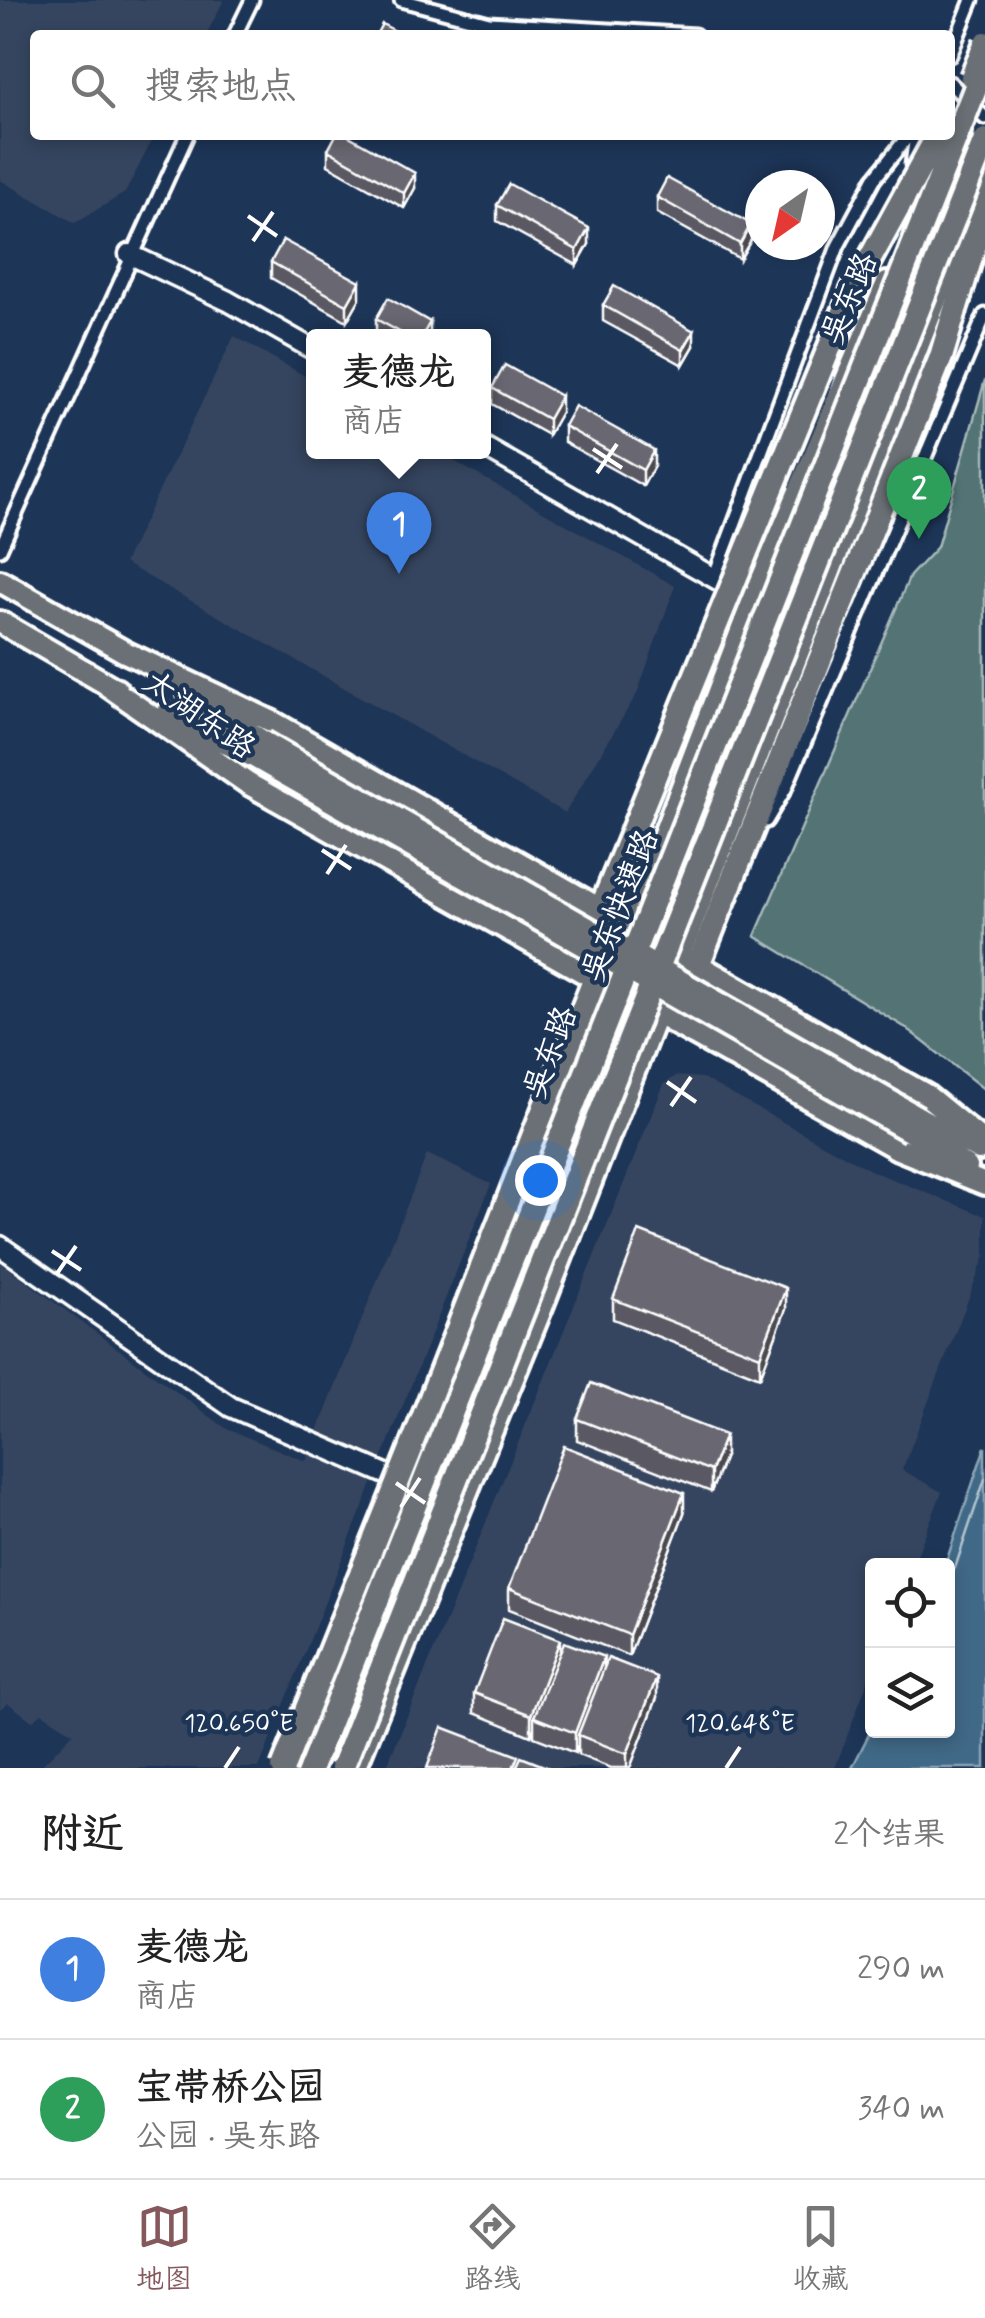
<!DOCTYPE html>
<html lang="zh">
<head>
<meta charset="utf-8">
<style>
  :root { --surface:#fff; --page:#f2f2f2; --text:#222; --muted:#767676; --line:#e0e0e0; --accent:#85585c }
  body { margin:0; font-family:Mynerve,"LXGW WenKai TC",sans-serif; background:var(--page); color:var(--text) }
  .controls { position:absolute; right:30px; bottom:30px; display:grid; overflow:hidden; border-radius:10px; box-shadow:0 5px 15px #0003 }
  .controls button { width:90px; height:90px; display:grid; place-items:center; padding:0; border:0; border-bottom:2px solid var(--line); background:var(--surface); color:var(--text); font:50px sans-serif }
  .compass { position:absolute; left:745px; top:170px; width:90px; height:90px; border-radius:50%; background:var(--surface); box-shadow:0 5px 15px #0003; rotate:214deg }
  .you { position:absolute; left:540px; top:1180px; width:35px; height:35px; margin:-25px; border:8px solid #fff; border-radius:50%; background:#1a73e8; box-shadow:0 0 0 15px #1a73e833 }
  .badge { display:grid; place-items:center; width:65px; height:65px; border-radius:50%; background:var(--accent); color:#fff; font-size:32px; font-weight:700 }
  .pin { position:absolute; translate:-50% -82px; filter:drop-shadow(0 2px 5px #0008) }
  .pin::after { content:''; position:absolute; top:52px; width:35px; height:30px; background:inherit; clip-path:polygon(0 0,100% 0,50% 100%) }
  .popup { position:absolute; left:306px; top:329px; width:185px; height:130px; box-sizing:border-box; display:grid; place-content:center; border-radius:10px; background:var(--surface); filter:drop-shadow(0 2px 8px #0005); font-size:32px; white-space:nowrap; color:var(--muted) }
  .popup b { font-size:38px; color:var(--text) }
  .popup::after { content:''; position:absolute; left:50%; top:100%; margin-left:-20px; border:20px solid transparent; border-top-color:var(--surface) }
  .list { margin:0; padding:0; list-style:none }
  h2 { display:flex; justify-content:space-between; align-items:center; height:130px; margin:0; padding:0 40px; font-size:42px }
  h2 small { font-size:32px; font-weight:400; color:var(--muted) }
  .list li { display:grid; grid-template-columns:65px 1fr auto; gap:30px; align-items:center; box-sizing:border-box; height:140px; padding:0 40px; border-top:2px solid var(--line) }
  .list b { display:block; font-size:38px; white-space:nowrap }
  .list p { margin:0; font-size:32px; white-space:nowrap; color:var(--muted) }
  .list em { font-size:32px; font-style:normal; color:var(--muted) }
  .icon { flex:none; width:55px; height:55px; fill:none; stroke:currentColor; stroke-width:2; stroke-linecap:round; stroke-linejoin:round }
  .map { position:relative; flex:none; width:985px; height:1768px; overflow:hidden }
  .search { position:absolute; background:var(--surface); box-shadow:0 5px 15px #0003; left:30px; right:30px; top:30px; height:110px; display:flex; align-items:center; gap:25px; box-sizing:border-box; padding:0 35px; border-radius:10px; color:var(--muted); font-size:38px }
  .sheet { height:410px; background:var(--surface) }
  nav { display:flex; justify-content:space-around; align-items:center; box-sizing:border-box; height:140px; border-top:2px solid var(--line); background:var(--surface); font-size:28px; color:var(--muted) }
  nav a { display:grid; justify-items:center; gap:5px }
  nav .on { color:var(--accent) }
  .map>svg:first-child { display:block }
</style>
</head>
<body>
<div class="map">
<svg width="985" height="1768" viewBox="0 0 985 1768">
  <rect width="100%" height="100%" fill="#1d3557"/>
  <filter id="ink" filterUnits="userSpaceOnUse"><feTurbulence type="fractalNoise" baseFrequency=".01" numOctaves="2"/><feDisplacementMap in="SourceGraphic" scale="20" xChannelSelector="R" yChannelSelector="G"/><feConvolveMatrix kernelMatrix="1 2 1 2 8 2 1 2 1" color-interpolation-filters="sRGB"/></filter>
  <g filter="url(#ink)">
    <path fill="#34445f" d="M 0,0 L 224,0 L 206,35 L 35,35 L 35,135 L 155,135 L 125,193 L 75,223 L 0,180 Z
      M 234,336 L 314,381 L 314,452 L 438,452 L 675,586 L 637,694 L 565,813 L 124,563 Z
      M 676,1076 L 702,1078 L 872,1171 L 985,1216 L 985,1256 L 902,1470 L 942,1492 L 913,1565 L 872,1566 L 872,1670 L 835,1768 L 386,1768 L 664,1084 Z
      M 427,1154 L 491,1184 L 259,1768 L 39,1768 L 73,1733 L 42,1713 L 32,1721 L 8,1703 L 0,1709 L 0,1262 L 227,1429 L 306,1461 Z"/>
    <path fill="#527374" stroke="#a8b9ba" stroke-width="2.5" d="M 985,380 L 985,1090 L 906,1028 L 755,936 L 910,576 L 937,547 Z"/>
    <path fill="#3f6987" stroke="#8ca5b7" stroke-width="2.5" d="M 985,1447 L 985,1768 L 852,1768 L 872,1728 L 948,1730 L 945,1565 Z"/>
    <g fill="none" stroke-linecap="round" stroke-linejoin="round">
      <path stroke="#b2c3cf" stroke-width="2.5" d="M 948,1575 L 955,1568 L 985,1479"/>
      <defs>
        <path id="street" d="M 401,0 L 489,23 L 695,35
          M 235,35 L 252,0
          M 950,55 L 972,0
          M 950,83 L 985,118
          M 912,165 L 916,135
          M 793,483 L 829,378
          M 0,549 L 187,135
          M 714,578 L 838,246 L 874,179 L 909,135
          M 766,821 L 785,789 L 985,315"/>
        <path id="secondary" d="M 129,254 L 228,301 L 314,350
          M 484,447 L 753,600
          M 0,1246 L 231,1407 L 455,1504"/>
        <path id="primary" d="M 0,581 L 125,652 L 273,722 L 926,1095 L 985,1143
          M 0,622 L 117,690
          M 108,686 L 247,783 L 898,1149 L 985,1184
          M 189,694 L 264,742
          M 166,714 L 254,757
          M 918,1117 L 979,1150
          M 909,1131 L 967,1167
          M 296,1768 L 563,1099 L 753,600 L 887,283
          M 355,1768 L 544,1302 L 985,175"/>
        <path id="highway" d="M 657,1014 L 698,965 L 941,357 L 985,210
          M 411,1449 L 595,978 L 601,909 L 688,694"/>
      </defs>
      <use href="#street" stroke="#fff" stroke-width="19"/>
      <use href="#secondary" stroke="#fff" stroke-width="25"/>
      <use href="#primary" stroke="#fff" stroke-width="28"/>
      <use href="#highway" stroke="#fff" stroke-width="30"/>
      <use href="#street" stroke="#1d3557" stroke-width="11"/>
      <use href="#secondary" stroke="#1d3557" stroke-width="18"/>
      <use href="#primary" stroke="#6a7074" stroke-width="20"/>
      <use href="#highway" stroke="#6a7074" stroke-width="22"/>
      <defs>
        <path id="primary-bridge" d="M 971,77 L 985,42
          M 264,742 L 918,1117
          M 254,757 L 909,1131"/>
        <path id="highway-bridge" d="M 688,694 L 853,290 L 938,135
          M 283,1768 L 411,1449
          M 311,1768 L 985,64
          M 342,1768 L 985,140"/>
      </defs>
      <use href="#primary-bridge" stroke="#fff" stroke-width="28" stroke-linecap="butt"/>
      <use href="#highway-bridge" stroke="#fff" stroke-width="30" stroke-linecap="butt"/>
      <use href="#primary-bridge" stroke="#6a7074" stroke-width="20"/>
      <use href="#highway-bridge" stroke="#6a7074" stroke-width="22"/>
    </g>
    <path fill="#5a5962" stroke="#fff" stroke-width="2.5" d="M 328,150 L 415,188 L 404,208 L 328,165 Z
      M 657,197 L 751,240 L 740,259 L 657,213 Z
      M 497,205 L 589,244 L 577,265 L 497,221 Z
      M 271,262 L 360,298 L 347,321 L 271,278 Z
      M 603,305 L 694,346 L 683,365 L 603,321 Z
      M 376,319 L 430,336 L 379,336 L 376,335 Z
      M 492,388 L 561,412 L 548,435 L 492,404 Z
      M 564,426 L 654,466 L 643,486 L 564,442 Z
      M 613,1299 L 786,1309 L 760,1377 L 613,1319 Z
      M 577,1419 L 725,1456 L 711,1492 L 577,1440 Z
      M 684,1513 L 629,1656 L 509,1609 L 509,1588 Z
      M 560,1650 L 604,1668 L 657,1698 L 630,1768 L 611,1768 L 578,1755 L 578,1745 L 575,1753 L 534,1737 L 534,1728 L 531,1736 L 474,1713 L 474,1693 Z"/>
    <path fill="#4a4950" stroke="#fff" stroke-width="2.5" d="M 415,173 L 415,188 L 404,208 L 404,193 Z
      M 751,224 L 751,240 L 740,259 L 740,244 Z
      M 589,228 L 589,244 L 577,265 L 577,250 Z
      M 360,282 L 360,298 L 347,321 L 347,305 Z
      M 430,322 L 430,336 L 422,336 Z
      M 694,331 L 694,346 L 683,365 L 683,350 Z
      M 561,396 L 561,412 L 548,435 L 548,419 Z
      M 654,450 L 654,466 L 643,486 L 643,470 Z
      M 786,1288 L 786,1309 L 760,1377 L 760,1356 Z
      M 725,1435 L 725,1456 L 711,1492 L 711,1471 Z
      M 684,1493 L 684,1513 L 629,1656 L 629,1635 Z
      M 560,1640 L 560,1661 L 534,1717 L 534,1728 L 531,1736 L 531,1715 Z
      M 604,1657 L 604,1678 L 578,1735 L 578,1745 L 575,1753 L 575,1733 Z
      M 657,1677 L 657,1698 L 630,1768 L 627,1768 L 627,1754 Z"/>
    <path fill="#696872" stroke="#fff" stroke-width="2.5" d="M 382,24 L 403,35 L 376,35 Z
      M 336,135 L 347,135 L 415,173 L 404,193 L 328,150 Z
      M 667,178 L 751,224 L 740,244 L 657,197 Z
      M 509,184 L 589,228 L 577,250 L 497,205 Z
      M 283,240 L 360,282 L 347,305 L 271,262 Z
      M 614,286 L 694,331 L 683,350 L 603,305 Z
      M 388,298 L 430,322 L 422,336 L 407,336 L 376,319 Z
      M 505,365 L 561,396 L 548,419 L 492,388 Z
      M 575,406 L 654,450 L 643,470 L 564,426 Z
      M 639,1231 L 786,1288 L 760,1356 L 613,1299 Z
      M 591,1383 L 725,1435 L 711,1471 L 577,1419 Z
      M 564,1446 L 684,1493 L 629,1635 L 509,1588 Z
      M 503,1618 L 560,1640 L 531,1715 L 474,1693 Z
      M 564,1642 L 604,1657 L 575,1733 L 534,1717 Z
      M 608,1658 L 657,1677 L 627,1754 L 578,1735 Z
      M 442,1727 L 518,1756 L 513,1768 L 427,1768 Z
      M 521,1757 L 549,1768 L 516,1768 Z"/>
  </g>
  <path fill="none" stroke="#fff" stroke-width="4" d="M 248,216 L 277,236M 253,241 L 273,212M 593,449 L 622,468M 597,473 L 617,444M 322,850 L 351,869M 327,874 L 346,845M 667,1082 L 696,1102M 671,1106 L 691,1077M 52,1251 L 81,1270M 56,1275 L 76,1246M 396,1483 L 425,1503M 401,1507 L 420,1478M 225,1768 L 239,1747M 726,1768 L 740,1747"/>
  <g text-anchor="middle" stroke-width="9" stroke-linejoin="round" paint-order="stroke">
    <g font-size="32" fill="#fff" stroke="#1d3557">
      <text transform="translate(848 298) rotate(-67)" y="11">吴东路</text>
      <text transform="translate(200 714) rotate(35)" y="11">太湖东路</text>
      <text transform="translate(619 905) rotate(-69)" y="11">吴东快速路</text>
      <text transform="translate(549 1052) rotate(-69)" y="11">吴东路</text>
    </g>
  </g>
  <g font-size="25" text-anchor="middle" fill="#fff" stroke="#1d3557" stroke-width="9" stroke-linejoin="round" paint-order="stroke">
    <text x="239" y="1731">120.650°E</text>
    <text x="740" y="1731">120.648°E</text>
  </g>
</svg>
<div class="controls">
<button><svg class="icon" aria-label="locate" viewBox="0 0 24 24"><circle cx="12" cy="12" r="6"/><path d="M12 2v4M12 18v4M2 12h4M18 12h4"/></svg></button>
<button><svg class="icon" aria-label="layers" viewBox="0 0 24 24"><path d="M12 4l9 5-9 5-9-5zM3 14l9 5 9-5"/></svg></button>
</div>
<svg class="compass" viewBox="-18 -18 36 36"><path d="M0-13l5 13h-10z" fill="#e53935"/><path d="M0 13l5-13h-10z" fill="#767676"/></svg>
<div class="you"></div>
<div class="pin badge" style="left:399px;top:574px;background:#3f7fe0">1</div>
<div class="popup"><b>麦德龙</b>商店</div>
<div class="pin badge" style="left:919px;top:539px;background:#2e9e5b">2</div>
<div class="search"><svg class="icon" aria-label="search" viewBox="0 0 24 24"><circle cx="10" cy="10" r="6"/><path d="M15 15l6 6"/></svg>搜索地点</div>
</div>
<section class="sheet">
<h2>附近<small>2个结果</small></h2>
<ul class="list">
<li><span class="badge" style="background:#3f7fe0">1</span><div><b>麦德龙</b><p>商店</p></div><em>290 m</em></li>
<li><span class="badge" style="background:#2e9e5b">2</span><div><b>宝带桥公园</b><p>公园 · 吴东路</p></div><em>340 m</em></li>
</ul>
</section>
<nav>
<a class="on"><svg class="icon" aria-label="map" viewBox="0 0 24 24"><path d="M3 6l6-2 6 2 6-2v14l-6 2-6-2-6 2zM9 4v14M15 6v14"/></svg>地图</a>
<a><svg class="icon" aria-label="directions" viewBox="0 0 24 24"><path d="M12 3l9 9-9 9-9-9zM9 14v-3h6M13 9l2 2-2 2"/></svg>路线</a>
<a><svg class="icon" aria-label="saved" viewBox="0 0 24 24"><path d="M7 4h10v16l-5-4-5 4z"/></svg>收藏</a>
</nav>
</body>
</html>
